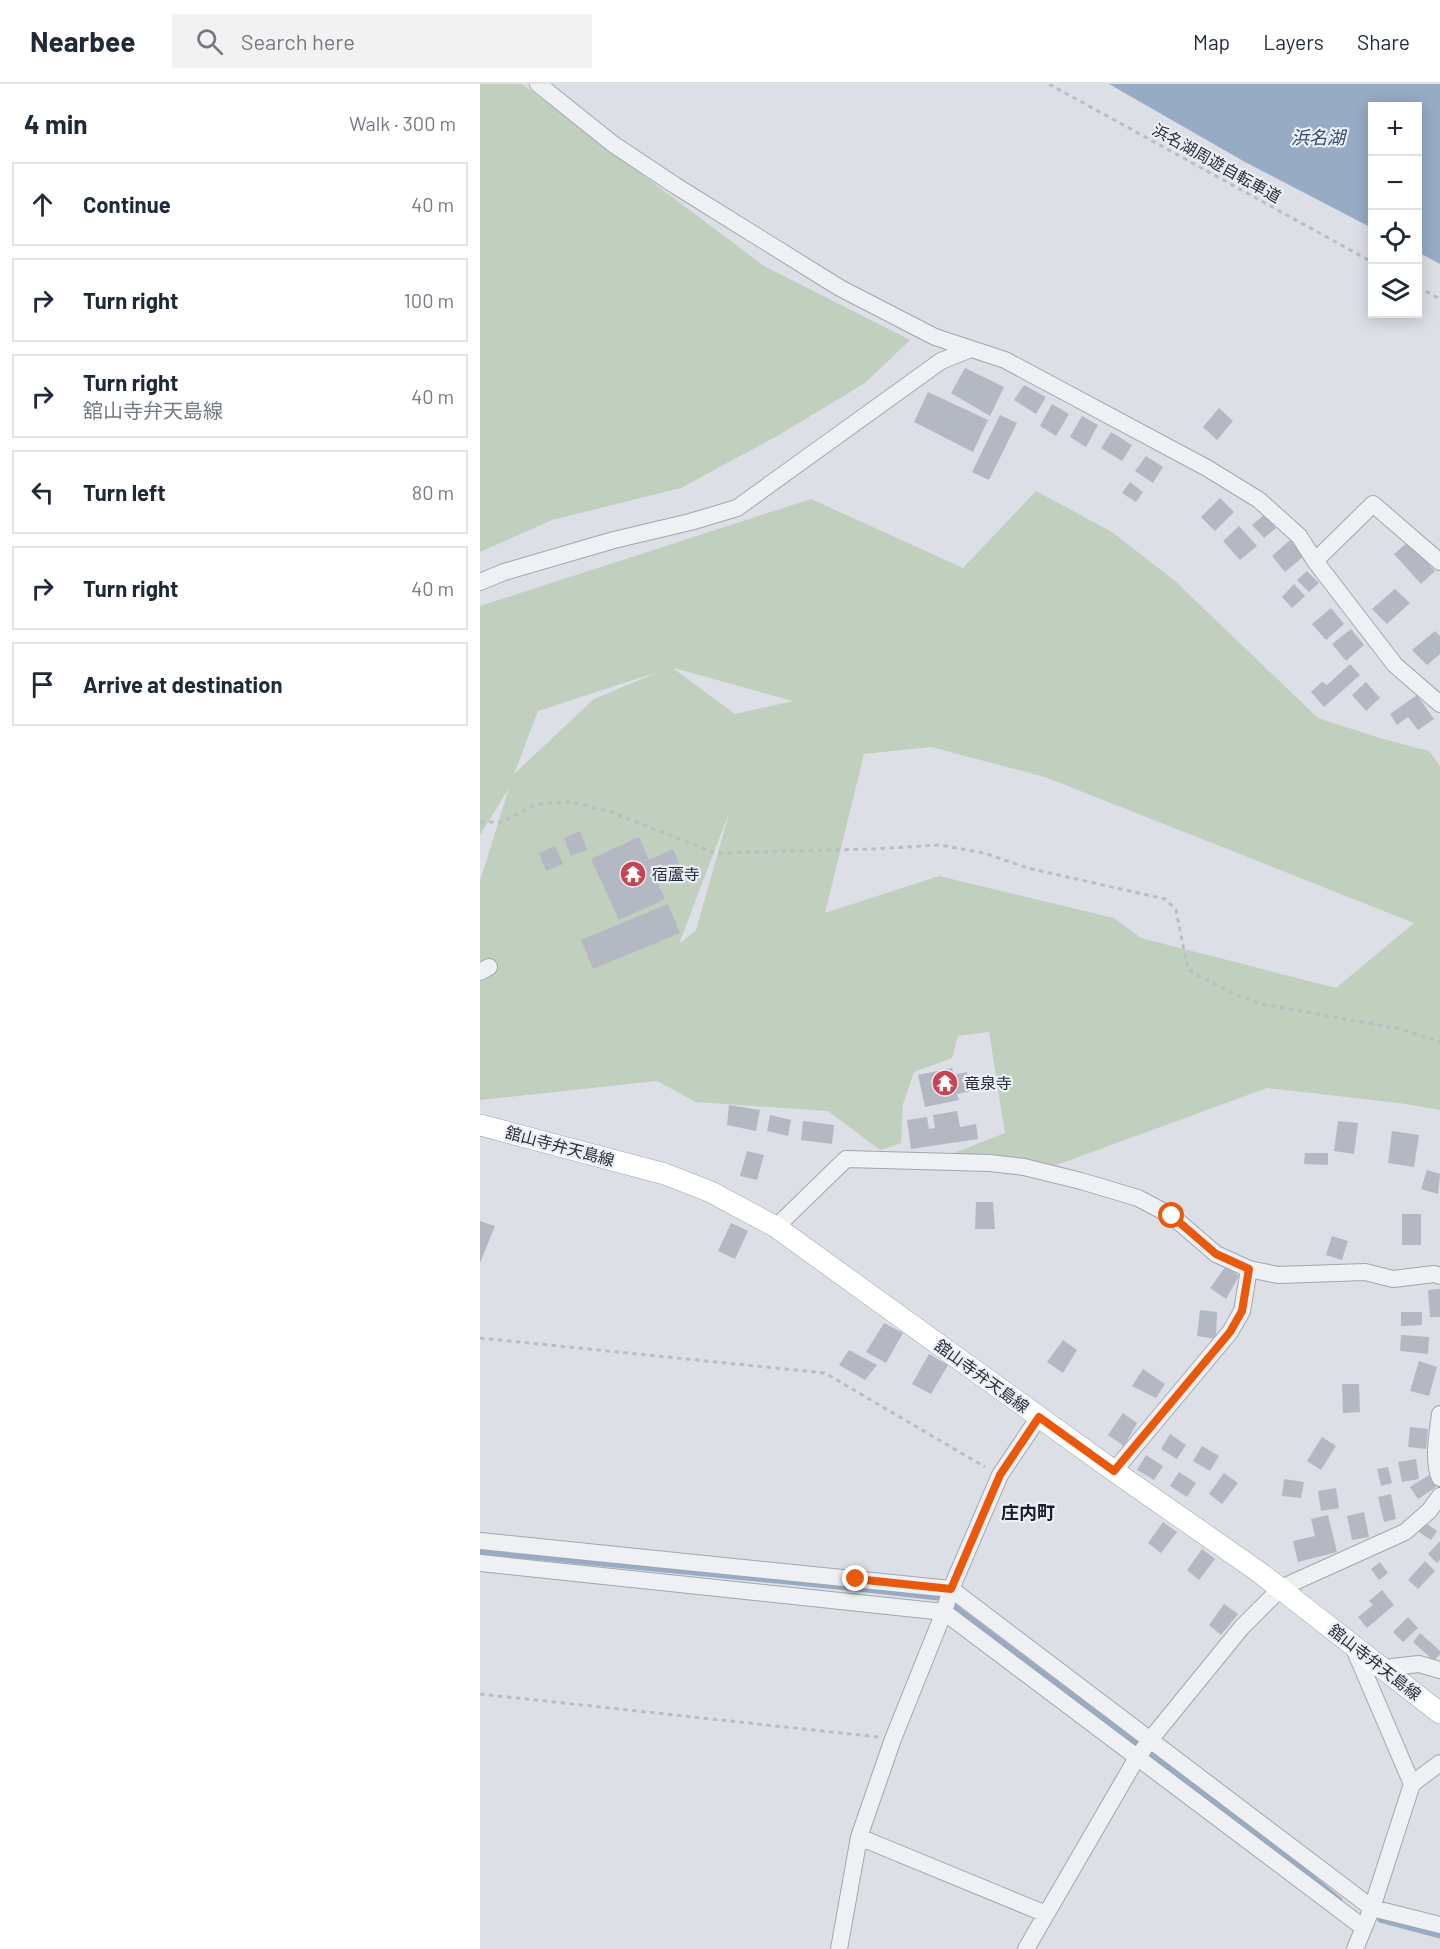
<!DOCTYPE html>
<html lang="en">
<head>
<meta charset="utf-8">
<style>
  :root { --surface:#fff; --page:#f2f2f3; --text:#1f2937; --muted:#747a83; --line:#e0e1e3 }
  body { margin:0; font-family:Barlow,"Noto Sans JP",sans-serif; background:var(--page); color:var(--text) }
  .controls { position:absolute; right:18px; top:18px; display:grid; overflow:hidden; border-radius:0px; box-shadow:0 3px 15px #0003 }
  .controls button { width:54px; height:54px; display:grid; place-items:center; padding:0; border:0; border-bottom:2px solid var(--line); background:var(--surface); color:var(--text); font:30px sans-serif }
  .stop { position:absolute; width:18px; height:18px; margin:-14px; border:4px solid #ea580c; border-radius:50%; background:#fff }
  .stop.end { background:#ea580c; border-color:#fff; box-shadow:0 2px 6px #0008 }
  .list { margin:0; padding:0; list-style:none }
  h2 { display:flex; justify-content:space-between; align-items:center; height:78px; margin:0; padding:0 24px; font-size:26px }
  h2 small { font-size:20px; font-weight:400; color:var(--muted) }
  .list li { display:grid; grid-template-columns:39px 1fr auto; gap:18px; align-items:center; box-sizing:border-box; height:84px; margin:0 12px 12px; padding:0 12px; border:2px solid var(--line); border-radius:0px }
  .list b { display:block; font-size:22px; white-space:nowrap }
  .list p { margin:0; font-size:20px; white-space:nowrap; color:var(--muted) }
  .list em { font-size:20px; font-style:normal; color:var(--muted) }
  .icon { flex:none; width:33px; height:33px; fill:none; stroke:currentColor; stroke-width:2; stroke-linecap:round; stroke-linejoin:round }
  .map { position:relative; flex:none; width:960px; height:1865px; overflow:hidden }
  header { display:flex; align-items:center; gap:36px; box-sizing:border-box; height:84px; padding:0 30px; background:var(--surface); border-bottom:2px solid var(--line) }
  header strong { font-size:28px }
  nav { display:flex; gap:33px; margin-inline-start:auto; font-size:21px }
  .search { width:420px; height:54px; background:var(--page); display:flex; align-items:center; gap:15px; box-sizing:border-box; padding:0 21px; border-radius:0px; color:var(--muted); font-size:22px }
  main { display:flex }
  aside { flex:1; background:var(--surface) }
  .map>svg:first-child { display:block }
</style>
</head>
<body>
<header>
<strong>Nearbee</strong>
<div class="search"><svg class="icon" aria-label="search" viewBox="0 0 24 24"><circle cx="10" cy="10" r="6"/><path d="M15 15l6 6"/></svg>Search here</div>
<nav><a>Map</a><a>Layers</a><a>Share</a></nav>
</header>
<main>
<aside>
<h2>4 min<small>Walk · 300 m</small></h2>
<ul class="list">
<li><svg class="icon" aria-label="ahead" viewBox="0 0 24 24"><path d="M12 20V5M6 11l6-6 6 6"/></svg><div><b>Continue</b></div><em>40 m</em></li>
<li><svg class="icon" aria-label="right" viewBox="0 0 24 24"><path d="M7 20v-9h11M14 6l5 5-5 5"/></svg><div><b>Turn right</b></div><em>100 m</em></li>
<li><svg class="icon" aria-label="right" viewBox="0 0 24 24"><path d="M7 20v-9h11M14 6l5 5-5 5"/></svg><div><b>Turn right</b><p>舘山寺弁天島線</p></div><em>40 m</em></li>
<li><svg class="icon" aria-label="left" viewBox="0 0 24 24"><path d="M17 20v-9H6M10 6l-5 5 5 5"/></svg><div><b>Turn left</b></div><em>80 m</em></li>
<li><svg class="icon" aria-label="right" viewBox="0 0 24 24"><path d="M7 20v-9h11M14 6l5 5-5 5"/></svg><div><b>Turn right</b></div><em>40 m</em></li>
<li><svg class="icon" aria-label="arrive" viewBox="0 0 24 24"><path d="M6 21V4h12l-3 4 3 4H6"/></svg><div><b>Arrive at destination</b></div></li>
</ul>
</aside>
<div class="map">
<svg width="960" height="1865" viewBox="0 0 960 1865">
  <rect width="100%" height="100%" fill="#dcdfe6"/>
  <path fill="#c1cfbe" fill-rule="evenodd" d="M 0,0 L 42,0 L 284,182 L 430,256 L 385,299 L 297,352 L 201,404 L 72,436 L 0,468 Z
    M 556,407 L 632,448 L 695,497 L 838,634 L 903,655 L 949,667 L 960,682 L 960,1026 L 927,1020 L 787,1004 L 560,1087 L 456,1076 L 525,1049 L 509,948 L 478,952 L 472,974 L 434,988 L 423,1020 L 421,1059 L 400,1066 L 348,1027 L 216,1018 L 177,997 L 0,1016 L 0,797 L 29,704 L 0,751 L 0,522 L 331,415 L 483,484 ZM 194,585 L 194,584 L 313,617 L 255,630 ZM 181,587 L 114,615 L 34,690 L 58,627 ZM 451,663 L 565,693 L 934,839 L 856,904 L 661,854 L 634,834 L 459,792 L 345,829 L 384,670 ZM 248,733 L 216,846 L 199,860 L 247,734 Z"/>
  <path fill="#98abc5" d="M 629,0 L 960,0 L 960,180 L 938,168 L 938,22 L 892,22 L 892,144 L 765,78 Z"/>
  <g fill="none" stroke-linecap="round" stroke-linejoin="round">
    <path stroke="#98abc5" stroke-width="5" d="M 0,1468 L 378,1505 L 458,1514
      M 474,1522 L 815,1779 L 860,1816
      M 900,1836 L 960,1852"/>
  </g>
  <path fill="#b4b8c2" d="M 485,284 L 524,303 L 510,332 L 471,309 Z
    M 544,301 L 566,313 L 556,330 L 534,316 Z
    M 448,308 L 508,336 L 493,368 L 434,338 Z
    M 572,320 L 589,330 L 576,352 L 560,342 Z
    M 739,324 L 753,337 L 737,356 L 723,343 Z
    M 520,331 L 537,339 L 509,396 L 492,388 Z
    M 602,332 L 618,341 L 606,363 L 590,353 Z
    M 631,348 L 652,361 L 642,377 L 621,364 Z
    M 666,372 L 683,383 L 673,399 L 655,387 Z
    M 650,398 L 663,408 L 656,418 L 642,409 Z
    M 740,414 L 754,428 L 735,447 L 721,433 Z
    M 784,431 L 796,444 L 784,454 L 772,441 Z
    M 759,442 L 777,462 L 760,476 L 743,457 Z
    M 810,456 L 824,472 L 805,488 L 792,472 Z
    M 928,458 L 955,487 L 941,500 L 914,470 Z
    M 827,487 L 839,499 L 829,508 L 817,496 Z
    M 814,500 L 825,512 L 812,524 L 802,513 Z
    M 915,505 L 930,519 L 907,540 L 892,525 Z
    M 851,524 L 864,540 L 846,556 L 832,540 Z
    M 871,545 L 884,561 L 866,577 L 852,560 Z
    M 955,547 L 960,552 L 960,570 L 947,581 L 932,566 Z
    M 870,580 L 880,591 L 844,623 L 831,608 L 842,598 L 847,601 Z
    M 886,598 L 900,614 L 886,627 L 872,611 Z
    M 937,611 L 954,635 L 938,646 L 928,633 L 917,641 L 910,630 Z
    M 100,747 L 107,766 L 91,772 L 84,754 Z
    M 159,753 L 169,776 L 193,765 L 201,784 L 176,796 L 185,815 L 139,836 L 111,775 Z
    M 75,762 L 83,780 L 66,787 L 59,769 Z
    M 188,820 L 200,849 L 113,885 L 101,856 Z
    M 472,984 L 474,991 L 487,988 L 491,1007 L 477,1010 L 479,1016 L 445,1023 L 438,991 Z
    M 249,1021 L 280,1026 L 276,1047 L 247,1041 Z
    M 477,1027 L 480,1043 L 496,1040 L 498,1055 L 431,1065 L 427,1036 L 447,1033 L 449,1045 L 455,1044 L 453,1031 Z
    M 290,1031 L 311,1036 L 308,1052 L 287,1047 Z
    M 323,1037 L 354,1041 L 352,1060 L 321,1056 Z
    M 858,1037 L 878,1039 L 874,1070 L 854,1067 Z
    M 912,1047 L 939,1051 L 934,1083 L 908,1079 Z
    M 267,1067 L 284,1071 L 277,1096 L 260,1092 Z
    M 825,1069 L 848,1069 L 848,1081 L 824,1080 Z
    M 947,1086 L 960,1090 L 958,1110 L 941,1105 Z
    M 496,1118 L 513,1118 L 515,1145 L 495,1145 Z
    M 922,1130 L 941,1130 L 941,1161 L 922,1161 Z
    M 0,1137 L 15,1142 L 0,1179 Z
    M 251,1139 L 268,1147 L 255,1175 L 238,1167 Z
    M 852,1152 L 868,1157 L 862,1176 L 846,1171 Z
    M 746,1182 L 759,1192 L 746,1215 L 730,1204 Z
    M 960,1205 L 960,1233 L 950,1233 L 948,1206 Z
    M 720,1226 L 737,1228 L 736,1255 L 717,1252 Z
    M 921,1228 L 942,1228 L 942,1241 L 921,1242 Z
    M 404,1239 L 423,1249 L 406,1279 L 386,1268 Z
    M 921,1251 L 949,1253 L 948,1270 L 920,1267 Z
    M 583,1256 L 597,1266 L 583,1289 L 567,1278 Z
    M 369,1266 L 397,1281 L 385,1296 L 359,1281 Z
    M 449,1270 L 468,1281 L 451,1310 L 432,1300 Z
    M 939,1277 L 957,1283 L 949,1312 L 930,1307 Z
    M 663,1285 L 685,1300 L 676,1314 L 652,1302 Z
    M 862,1300 L 879,1300 L 880,1328 L 863,1329 Z
    M 643,1329 L 657,1339 L 644,1362 L 628,1351 Z
    M 930,1343 L 948,1345 L 946,1365 L 928,1363 Z
    M 690,1350 L 706,1361 L 697,1375 L 681,1365 Z
    M 842,1353 L 856,1362 L 841,1386 L 827,1377 Z
    M 722,1362 L 739,1372 L 730,1387 L 713,1377 Z
    M 666,1371 L 683,1382 L 674,1396 L 657,1386 Z
    M 936,1375 L 939,1395 L 922,1398 L 918,1378 Z
    M 908,1383 L 912,1399 L 901,1402 L 897,1385 Z
    M 699,1388 L 716,1399 L 707,1413 L 690,1402 Z
    M 744,1389 L 758,1399 L 742,1420 L 729,1410 Z
    M 949,1391 L 956,1403 L 938,1415 L 930,1403 Z
    M 804,1395 L 824,1398 L 821,1414 L 802,1412 Z
    M 856,1404 L 859,1424 L 841,1427 L 838,1407 Z
    M 911,1410 L 916,1435 L 904,1438 L 898,1413 Z
    M 884,1428 L 889,1453 L 872,1456 L 867,1432 Z
    M 848,1431 L 857,1468 L 818,1478 L 813,1457 L 835,1452 L 831,1435 Z
    M 683,1438 L 697,1448 L 681,1469 L 668,1459 Z
    M 946,1439 L 957,1447 L 951,1456 L 939,1448 Z
    M 960,1457 L 960,1476 L 957,1479 L 948,1470 Z
    M 722,1465 L 735,1475 L 719,1496 L 707,1486 Z
    M 945,1477 L 955,1487 L 938,1505 L 928,1496 Z
    M 900,1478 L 908,1489 L 899,1496 L 891,1485 Z
    M 902,1506 L 914,1521 L 887,1544 L 878,1533 L 893,1521 L 889,1517 Z
    M 744,1520 L 758,1530 L 741,1551 L 729,1541 Z
    M 928,1533 L 938,1544 L 923,1558 L 913,1548 Z
    M 940,1549 L 960,1567 L 960,1570 L 954,1577 L 933,1558 Z"/>
  <g fill="none" stroke-linecap="round" stroke-linejoin="round">
    <defs>
      <path id="minor" d="M 58,0 L 133,60 L 196,102 L 360,204 L 455,253 L 525,276 L 727,384 L 779,416 L 819,452 L 835,477 L 915,581 L 960,620
        M 835,477 L 893,420 L 960,478
        M 0,498 L 24,488 L 134,456 L 210,438 L 257,424 L 461,277 L 491,265
        M 0,888 L 9,883
        M 296,1143 L 366,1075 L 510,1079 L 544,1083 L 601,1097 L 658,1114 L 692,1132 L 736,1170 L 769,1185 L 798,1191 L 885,1188 L 913,1195 L 954,1190 L 960,1192
        M 960,1330 C 958,1347 952,1377 960,1394
        M 634,1387 L 750,1248 L 762,1227 L 769,1185
        M 0,1457 L 471,1505 L 892,1824 L 960,1841
        M 0,1479 L 464,1528 L 884,1844
        M 872,1560 L 932,1700
        M 903,1584 L 939,1580 L 960,1586
        M 379,1753 L 566,1830
        M 359,1865 L 379,1753 L 413,1655 L 464,1528 L 471,1505 L 520,1391 L 559,1333
        M 546,1865 L 655,1677 L 670,1656 L 762,1543 L 801,1504 L 925,1448 L 949,1427 L 960,1412
        M 875,1865 L 892,1824 L 932,1700 L 960,1679"/>
      <path id="major" d="M 0,1041 L 185,1090 L 231,1108 L 296,1143 L 634,1387 L 779,1488 L 960,1629"/>
    </defs>
    <use href="#minor" stroke="#a2a6af" stroke-width="18"/>
    <use href="#major" stroke="#9ca3b1" stroke-width="22"/>
    <path stroke="#bbbdc4" stroke-width="3" stroke-dasharray="4.5 4.5" stroke-linecap="butt" d="M 569,0 L 892,178
      M 938,203 L 960,215
      M 0,738 L 22,738 L 57,720 L 91,718 L 128,727 L 235,769 L 392,765 L 460,761 L 504,769 L 548,784 L 685,815 L 696,826 L 708,886 L 756,911 L 782,920 L 921,945 L 960,958
      M 0,1254 L 345,1289 L 505,1383
      M 0,1610 L 398,1653"/>
    <use href="#minor" stroke="#eff0f4" stroke-width="16"/>
    <use href="#major" stroke="#fff" stroke-width="21"/>
  </g>
  <g fill="none" stroke-linecap="round" stroke-linejoin="round">
    <path stroke="#ea580c" stroke-width="8" d="M 376,1495 L 471,1505 L 520,1391 L 559,1333 L 634,1387 L 750,1248 L 762,1227 L 769,1185 L 736,1170 L 692,1132"/>
  </g>
  <defs>
    <symbol id="temple-disc" viewBox="-11 -11 22 22"><circle r="9.5" fill="#c84450" stroke="#ebeef4"/><path d="M0-6L5-2H3V0L6.5 2.5H4V6H1.5V3h-3V6H-4V2.5H-6.5L-3 0V-2H-5Z" fill="#fff"/></symbol>
  </defs>
  <g fill-rule="evenodd">
    <use href="#temple-disc" x="138" y="775" width="30" height="30"/>
    <use href="#temple-disc" x="450" y="984" width="30" height="30"/>
  </g>
  <g text-anchor="middle" stroke-width="4.5" stroke-linejoin="round" paint-order="stroke">
    <g font-size="16" fill="#272d3b" stroke="#ebeef4">
      <text transform="translate(737 79) rotate(29)" y="6">浜名湖周遊自転車道</text>
      <text transform="translate(80 1062) rotate(15)" y="6">舘山寺弁天島線</text>
      <text transform="translate(502 1292) rotate(36)" y="6">舘山寺弁天島線</text>
      <text transform="translate(895 1578) rotate(38)" y="6">舘山寺弁天島線</text>
    </g>
    <g font-size="16" fill="#272d3b" stroke="#ebeef4" text-anchor="start">
      <text x="172" y="796">宿蘆寺</text>
      <text x="484" y="1005">竜泉寺</text>
    </g>
    <g font-size="18" font-style="italic" fill="#324a6e" stroke="#ebeef4">
      <text x="838" y="60">浜名湖</text>
    </g>
    <g font-size="18" font-weight="bold" fill="#191e2c" stroke="#ebeef4">
      <text x="548" y="1435">庄内町</text>
    </g>
  </g>
</svg>
<div class="controls">
<button>+</button>
<button>−</button>
<button><svg class="icon" aria-label="locate" viewBox="0 0 24 24"><circle cx="12" cy="12" r="6"/><path d="M12 2v4M12 18v4M2 12h4M18 12h4"/></svg></button>
<button><svg class="icon" aria-label="layers" viewBox="0 0 24 24"><path d="M12 4l9 5-9 5-9-5zM3 14l9 5 9-5"/></svg></button>
</div>
<div class="stop" style="left:692px;top:1132px"></div>
<div class="stop end" style="left:376px;top:1495px"></div>
</div>
</main>
</body>
</html>
